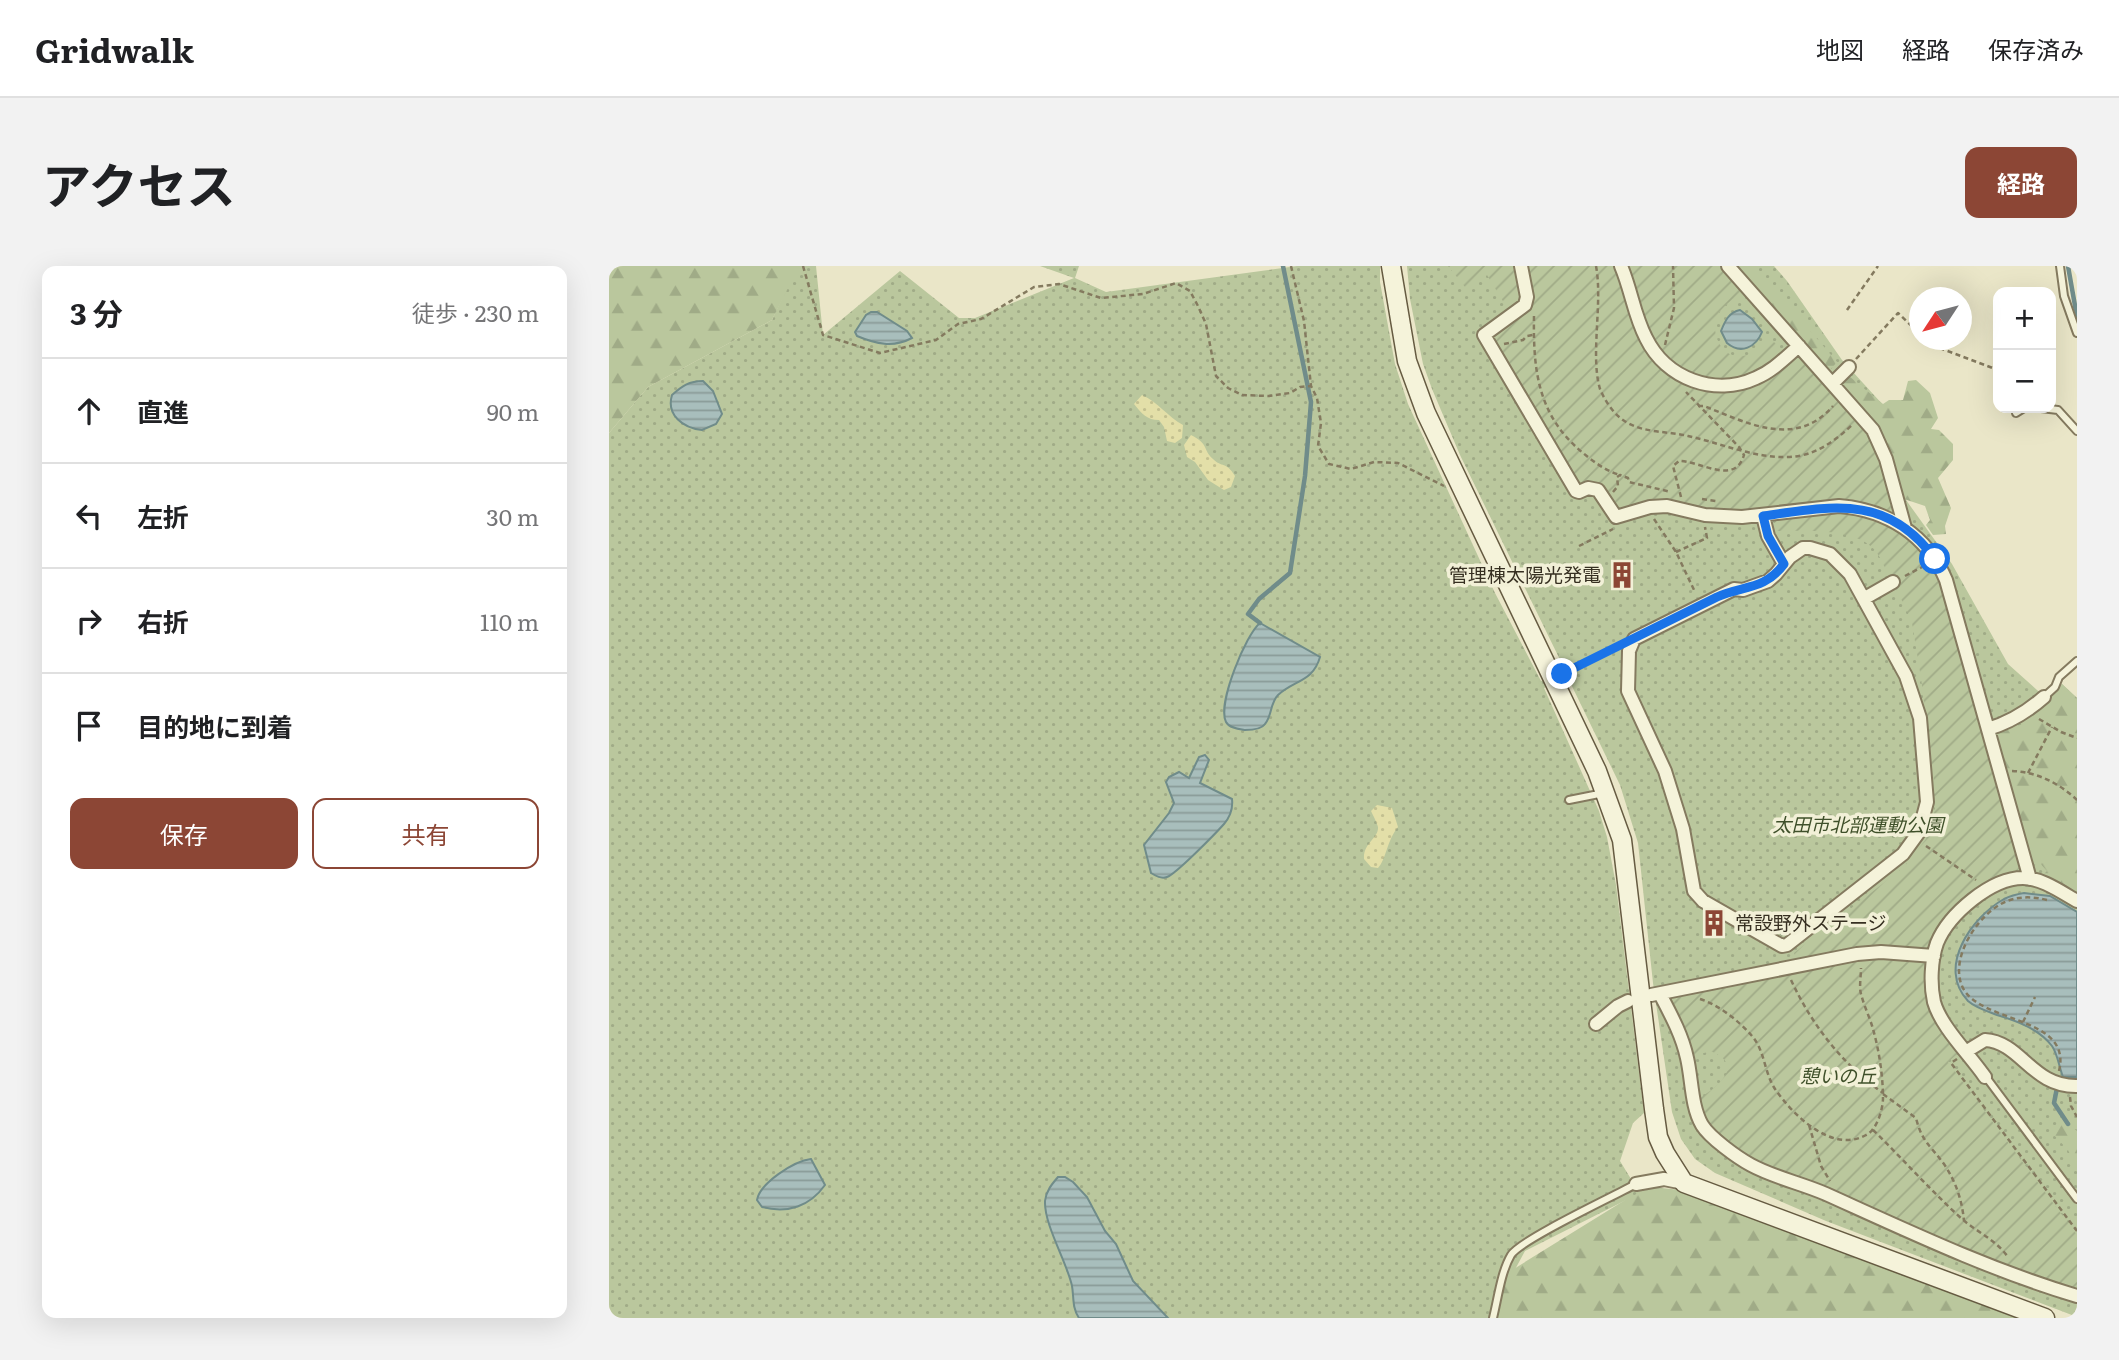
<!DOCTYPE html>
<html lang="ja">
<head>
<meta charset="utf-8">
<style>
  :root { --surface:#fff; --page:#f2f2f2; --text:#202124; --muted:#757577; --line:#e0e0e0; --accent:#8c4635 }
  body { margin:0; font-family:Literata,"Noto Sans JP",serif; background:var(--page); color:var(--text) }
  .controls { position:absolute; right:21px; top:21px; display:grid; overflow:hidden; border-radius:14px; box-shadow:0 7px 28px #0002 }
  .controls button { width:63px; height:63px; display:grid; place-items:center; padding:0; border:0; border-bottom:2px solid var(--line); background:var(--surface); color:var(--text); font:35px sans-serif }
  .compass { position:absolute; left:1300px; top:21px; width:63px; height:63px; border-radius:50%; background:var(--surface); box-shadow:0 7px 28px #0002; rotate:234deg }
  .stop { position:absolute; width:21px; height:21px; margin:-16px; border:5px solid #1a73e8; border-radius:50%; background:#fff }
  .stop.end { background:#1a73e8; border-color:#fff; box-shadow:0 2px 7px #0008 }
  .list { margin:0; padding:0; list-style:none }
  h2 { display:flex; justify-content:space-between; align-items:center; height:91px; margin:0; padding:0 28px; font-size:30px }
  h2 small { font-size:23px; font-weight:400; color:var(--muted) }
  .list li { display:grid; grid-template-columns:46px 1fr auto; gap:21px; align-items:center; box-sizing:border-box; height:105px; padding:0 28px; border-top:2px solid var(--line) }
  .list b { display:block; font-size:26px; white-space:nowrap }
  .list em { font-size:23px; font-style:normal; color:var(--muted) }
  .actions { display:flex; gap:14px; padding:21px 28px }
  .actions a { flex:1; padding:16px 0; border:2px solid var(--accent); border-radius:14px; text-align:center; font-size:24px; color:var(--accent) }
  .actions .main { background:var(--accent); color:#fff }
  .icon { flex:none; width:38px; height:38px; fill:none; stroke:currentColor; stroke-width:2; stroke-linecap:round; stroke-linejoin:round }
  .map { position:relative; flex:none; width:1468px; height:1052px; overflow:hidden; border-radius:14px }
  header { display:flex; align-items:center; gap:42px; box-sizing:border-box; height:98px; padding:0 35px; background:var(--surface); border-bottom:2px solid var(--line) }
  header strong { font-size:33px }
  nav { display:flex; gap:38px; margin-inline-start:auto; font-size:24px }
  .intro { display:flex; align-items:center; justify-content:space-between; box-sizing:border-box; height:168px; padding:0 42px }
  h1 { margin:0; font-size:49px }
  .button { padding:18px 32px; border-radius:14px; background:var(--accent); color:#fff; font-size:24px; font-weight:700 }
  main { display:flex; gap:42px; padding:0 42px }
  aside { flex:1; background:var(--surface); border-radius:14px; box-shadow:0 7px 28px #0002 }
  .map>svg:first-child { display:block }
</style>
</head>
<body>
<header>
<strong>Gridwalk</strong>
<nav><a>地図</a><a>経路</a><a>保存済み</a></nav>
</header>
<div class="intro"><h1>アクセス</h1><a class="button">経路</a></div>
<main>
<aside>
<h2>3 分<small>徒歩 · 230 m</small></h2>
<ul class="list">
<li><svg class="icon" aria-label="ahead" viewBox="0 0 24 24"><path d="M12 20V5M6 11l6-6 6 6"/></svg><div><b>直進</b></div><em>90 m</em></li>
<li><svg class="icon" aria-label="left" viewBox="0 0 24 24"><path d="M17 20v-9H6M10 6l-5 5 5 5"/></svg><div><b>左折</b></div><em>30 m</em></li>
<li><svg class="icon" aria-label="right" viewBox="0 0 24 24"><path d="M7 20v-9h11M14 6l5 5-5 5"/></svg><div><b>右折</b></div><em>110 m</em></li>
<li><svg class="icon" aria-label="arrive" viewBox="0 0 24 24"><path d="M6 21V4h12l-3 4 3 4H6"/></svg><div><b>目的地に到着</b></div></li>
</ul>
<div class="actions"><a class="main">保存</a><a>共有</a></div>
</aside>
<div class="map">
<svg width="1468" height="1052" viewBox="0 0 1468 1052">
  <defs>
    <pattern id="grass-dots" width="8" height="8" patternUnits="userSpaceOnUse" patternTransform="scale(1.75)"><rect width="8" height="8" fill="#bac79d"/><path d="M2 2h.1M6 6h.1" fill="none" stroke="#a0ab87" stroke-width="1.8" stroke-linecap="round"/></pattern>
    <pattern id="forest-firs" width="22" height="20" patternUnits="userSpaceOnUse" patternTransform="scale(1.75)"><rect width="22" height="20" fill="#bac79d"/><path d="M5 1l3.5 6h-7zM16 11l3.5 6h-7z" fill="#a0ab87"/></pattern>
    <pattern id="sand-dots" width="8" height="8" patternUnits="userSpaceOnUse" patternTransform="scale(1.75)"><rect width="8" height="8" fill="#e3dfa8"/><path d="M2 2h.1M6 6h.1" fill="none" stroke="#c3c090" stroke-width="1.8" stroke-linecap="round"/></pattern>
    <pattern id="garden-furrows" width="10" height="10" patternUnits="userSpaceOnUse" patternTransform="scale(1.75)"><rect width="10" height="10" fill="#bac79d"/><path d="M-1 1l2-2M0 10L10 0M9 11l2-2" fill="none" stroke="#a0ab87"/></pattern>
    <pattern id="water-rules" width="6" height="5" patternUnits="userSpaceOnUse" patternTransform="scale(1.75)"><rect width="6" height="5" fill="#a8bebc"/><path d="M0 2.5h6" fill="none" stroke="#8a9b98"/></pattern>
  </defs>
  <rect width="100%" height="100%" fill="#eae6c8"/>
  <path fill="url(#grass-dots)" d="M 188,0 L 207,0 L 214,69 L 291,5 L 350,52 L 366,52 L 465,12 L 431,0 L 470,0 L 466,12 L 497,26 L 688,0 L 771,0 L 771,16 L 786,98 L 799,138 L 886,327 L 932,415 L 956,404 L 851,189 L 823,123 L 814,98 L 801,33 L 798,0 L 1165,0 L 1178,15 L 1233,94 L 1275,140 L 1297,234 L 1343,298 L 1399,398 L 1438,433 L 1453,418 L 1468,432 L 1468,1051 L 1217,955 L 1106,907 L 1086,893 L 1072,873 L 1063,846 L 1044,717 L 1029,577 L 1011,519 L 958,410 L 935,422 L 990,545 L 998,571 L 1007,619 L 1035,847 L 1024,857 L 1011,895 L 1022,913 L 1043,921 L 916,985 L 903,1009 L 892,1052 L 0,1052 L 0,167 L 39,121 L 163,54 Z"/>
  <path fill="url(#forest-firs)" d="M 0,0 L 190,0 L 163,54 L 39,121 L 0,167 Z
    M 1127,0 L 1146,0 L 1228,96 L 1221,104 Z
    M 1235,106 L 1274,138 L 1280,134 L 1294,134 L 1299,115 L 1307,114 L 1321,127 L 1329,152 L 1322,163 L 1330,164 L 1344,178 L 1344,194 L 1329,212 L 1342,242 L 1336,260 L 1337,268 L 1324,269 L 1317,259 L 1321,254 L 1316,240 L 1289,231 L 1226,117 Z
    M 1453,418 L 1468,432 L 1468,630 L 1433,610 L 1438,605 L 1429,595 L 1426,599 L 1419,590 L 1388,472 L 1390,466 L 1414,458 Z
    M 1455,854 L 1468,865 L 1468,903 L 1459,884 L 1446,870 Z
    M 1043,921 L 1091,926 L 1418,1052 L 887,1052 L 895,1009 L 1021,931 Z"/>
  <path fill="url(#sand-dots)" d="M 533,129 C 549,136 559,151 574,159 L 573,172 L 566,177 L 558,175 L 555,161 L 550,154 C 538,154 533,148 525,138 Z
    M 582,169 C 601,179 593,183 604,193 C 613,202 617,195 626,210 L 622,221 L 615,224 L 599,214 L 586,196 L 578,191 L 575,179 Z
    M 768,539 L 783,542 L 789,561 C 778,574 777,594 769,602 L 762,601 L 755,593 C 754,577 770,572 769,561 C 768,557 764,549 762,545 Z"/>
  <path fill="url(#garden-furrows)" d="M 839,0 L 1115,0 L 1135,25 C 1128,31 1115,39 1110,47 C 1099,64 1112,94 1134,90 C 1146,88 1153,80 1162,73 L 1175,86 L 1186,83 L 1263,170 L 1275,195 L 1286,246 L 1280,252 L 1256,244 L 1154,250 L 1058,240 L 1007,251 L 994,228 L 970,226 L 876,73 L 903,50 L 878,9 L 856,21 Z
    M 1233,245 C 1282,252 1310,271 1333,315 L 1412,600 L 1405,609 L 1386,613 L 1322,685 L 1192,695 L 1187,693 L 1185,687 L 1295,601 L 1317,573 L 1323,557 L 1326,542 L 1325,515 L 1312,412 L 1303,357 C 1297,341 1289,327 1281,312 C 1276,303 1272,291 1265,283 C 1244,261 1191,265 1163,265 L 1165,258 L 1170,252 Z
    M 1273,691 L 1320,692 L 1318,711 L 1352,785 L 1339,796 L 1468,969 L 1468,1028 L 1142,897 L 1095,858 L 1089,833 C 1107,822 1138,799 1101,785 L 1080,792 L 1059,730 L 1249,693 Z"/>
  <path fill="url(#water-rules)" stroke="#708c8a" stroke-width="2" d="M 1131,44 L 1143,53 L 1153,66 C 1147,81 1132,89 1118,77 L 1112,65 C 1116,55 1120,46 1131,44 Z
    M 262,46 L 268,46 L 298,65 L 303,72 C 284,82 267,78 248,70 L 246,66 L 257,49 Z
    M 94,115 L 104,125 L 113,148 L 107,158 L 93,164 C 74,162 57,149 63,129 C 73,120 80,115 94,115 Z
    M 651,357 L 711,391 C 704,416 685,414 669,429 C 661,437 663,450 656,458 C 652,464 642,464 636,464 C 630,463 620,462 617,456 C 608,438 637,368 651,357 Z
    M 596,489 L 600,494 L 591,517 L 623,533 C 624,542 621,551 615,558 C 607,567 567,608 558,611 C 552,613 547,610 542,607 L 535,579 L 560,547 L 565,537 L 557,516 L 560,511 L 570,506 L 580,512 L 590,491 Z
    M 1415,627 L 1441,630 L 1468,646 L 1468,811 L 1454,811 C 1450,801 1449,789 1443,780 C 1430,763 1408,755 1388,749 C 1378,745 1367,742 1359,735 C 1327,701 1363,651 1395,633 C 1401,630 1409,628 1415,627 Z
    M 202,893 L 216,919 C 201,940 179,948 153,941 L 148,934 C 151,917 185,895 202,893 Z
    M 449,911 L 456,911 L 464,916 L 478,931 L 496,965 L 507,978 L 524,1015 L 559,1052 L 470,1052 C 463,1042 465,1031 463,1020 C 458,996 435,959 436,935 C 437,925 443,918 449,911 Z"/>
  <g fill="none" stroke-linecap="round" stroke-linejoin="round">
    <path stroke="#708c8a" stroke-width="4.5" d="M 1459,0 L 1468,51
      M 651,357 L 639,348 L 650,333 L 681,307 L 696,210 L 702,136 L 674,0
      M 1448,822 L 1445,837 L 1459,858"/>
    <defs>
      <path id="lane" d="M 1451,0 L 1455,30 L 1468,67
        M 1432,142 L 1449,144 L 1468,165
        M 1407,147 L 1415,142
        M 1435,431 L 1446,421 L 1450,411 L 1468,395
        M 960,534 L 995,527
        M 1377,811 L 1468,933
        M 884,1052 C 889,1032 892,1006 902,989 C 911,974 1005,930 1027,918"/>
      <path id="street" d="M 912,0 L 918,31 L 916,39 L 875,69 L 967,225 L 970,226 L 979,222 L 989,224 L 1007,251 L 1041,241 L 1058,240 L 1096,249 L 1133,251 L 1230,240 C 1279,244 1318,269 1337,314 L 1421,613
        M 1012,0 C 1022,23 1025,49 1037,72 C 1057,113 1106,131 1147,112 C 1164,105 1177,91 1190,80
        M 1119,0 L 1264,164 L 1277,193 L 1296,262
        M 1224,117 L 1240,101
        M 1154,250 L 1159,270 L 1175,298
        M 1194,282 L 1201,282 L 1221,288 L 1241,308 L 1297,410 L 1311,452 L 1318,536 L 1310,566 L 1294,588 L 1178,679 L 1173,680 L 1094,635 L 1085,625 L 1074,563 L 1056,505 L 1019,425 L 1020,385 L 1025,373 L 1125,323 L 1134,324 L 1159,315 L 1167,308 L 1181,291 Z
        M 1256,332 L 1284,316
        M 1379,463 C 1402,456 1418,446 1435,431
        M 1051,728 C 1062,749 1073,769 1078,792 C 1083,813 1082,840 1093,859 C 1101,872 1129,892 1142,899 C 1166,912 1192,917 1217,928 C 1299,965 1381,1004 1468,1030
        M 1042,729 L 1248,688 L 1272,686 L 1325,690
        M 987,758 L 1009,740 L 1019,735
        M 1358,785 L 1376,774 C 1412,776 1423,821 1468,820
        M 1376,811 C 1361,789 1332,761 1325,736 C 1321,718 1322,694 1328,677 C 1340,648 1382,612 1414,612 C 1433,612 1452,626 1468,635
        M 1027,918 L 1055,913 L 1075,917"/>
      <path id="secondary" d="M 782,0 L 798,95 L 817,147 L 988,505 L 1013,574 L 1045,843 L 1049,871 L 1056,887 L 1075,917 L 1436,1052"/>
    </defs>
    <use href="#lane" stroke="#847a5f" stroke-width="10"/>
    <use href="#street" stroke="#847a5f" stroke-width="16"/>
    <use href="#secondary" stroke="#665b42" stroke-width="21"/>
    <path stroke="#847a5f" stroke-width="2.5" stroke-dasharray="5 3.5" stroke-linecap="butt" d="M 194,0 L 214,69 L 271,87 L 327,74 L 349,58 L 372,53 L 425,21 L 450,18 L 492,32 L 534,28 L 567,17 L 581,25 L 589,40 L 597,58 L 607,110 L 619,122 L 633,129 L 660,130 L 681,127 L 691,121 L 702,120
      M 682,0 L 695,55 L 702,120 L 708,132 L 712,157 L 709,180 L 720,198 L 742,203 L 765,196 L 789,197 L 835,220
      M 987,0 C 994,37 981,89 991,123 C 996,135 1005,149 1017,156 C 1035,167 1058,165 1079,170 C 1111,177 1145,192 1178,191 C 1204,191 1225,176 1243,159
      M 1238,44 L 1269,0
      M 925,50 C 924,105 929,150 974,187 C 985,196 997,205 1011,209
      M 1316,74 L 1320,78 L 1389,104
      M 895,78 L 914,74 L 918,70 L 924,69
      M 1056,79 L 1065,42 L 1064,0
      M 1247,93 L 1289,47 L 1310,67
      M 1089,140 L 1095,140 C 1138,157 1187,183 1224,140
      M 1004,226 L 1009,220 L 1008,211 L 1011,209 L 1019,212 L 1020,216 L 1062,226
      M 1072,231 L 1064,200 L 1070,195 C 1092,195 1126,220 1135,189 L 1130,181 L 1077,126
      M 1093,233 L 1107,235
      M 1045,253 L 1067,286 L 1086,326
      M 970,280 L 1004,263
      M 1067,286 L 1098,272 L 1096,261
      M 1296,310 L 1315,300
      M 956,407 L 1007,382
      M 1430,453 L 1452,466 L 1468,472
      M 1403,505 C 1428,506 1450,517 1468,534
      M 1419,507 L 1443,461
      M 1317,580 L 1367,614
      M 1438,634 C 1426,631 1414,630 1401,634 C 1372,643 1340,690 1353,720 C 1369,758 1464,749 1450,805
      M 1182,714 C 1203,759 1233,798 1274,827
      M 1091,733 C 1110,739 1130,755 1143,770 C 1156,785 1155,806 1166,823 C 1184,849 1223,888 1257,869 C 1268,864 1274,843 1274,832 C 1274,810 1270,784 1264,763 C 1261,752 1255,740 1252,728 C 1250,721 1252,710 1252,702
      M 1414,756 L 1426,731
      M 1348,793 L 1342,797 L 1468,965
      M 1274,828 L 1307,852 C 1313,876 1321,879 1335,898 C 1347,916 1353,934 1355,955
      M 1461,831 L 1462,840 L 1468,851
      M 1200,859 L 1212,900 L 1221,915
      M 1264,864 C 1294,893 1322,925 1353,953 C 1368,966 1387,974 1399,991"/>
    <use href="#lane" stroke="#f5f3da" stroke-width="6"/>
    <use href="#street" stroke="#f5f3da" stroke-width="12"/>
    <use href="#secondary" stroke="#f5f3da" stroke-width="18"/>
  </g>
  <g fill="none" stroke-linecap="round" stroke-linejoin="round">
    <path stroke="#1a73e8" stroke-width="9" d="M 953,408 L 1108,331 C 1134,319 1155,325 1175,298 L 1159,270 L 1154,250 C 1224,240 1279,228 1326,293"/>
  </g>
  <defs>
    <symbol id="building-bare" viewBox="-9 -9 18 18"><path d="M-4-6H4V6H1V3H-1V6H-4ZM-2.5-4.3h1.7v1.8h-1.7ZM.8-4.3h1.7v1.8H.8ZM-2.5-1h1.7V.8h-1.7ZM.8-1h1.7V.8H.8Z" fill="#8c4635" stroke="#f2f0d7" stroke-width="2.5" paint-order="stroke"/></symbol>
  </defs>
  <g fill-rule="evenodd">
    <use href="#building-bare" x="994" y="290" width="38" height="38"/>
    <use href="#building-bare" x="1086" y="638" width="38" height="38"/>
  </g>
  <g text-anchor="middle" stroke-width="7" stroke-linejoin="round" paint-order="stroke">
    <g font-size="19" fill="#362f21" stroke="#f2f0d7" text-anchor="end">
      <text x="992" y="316">管理棟太陽光発電</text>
      <text x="1126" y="664" text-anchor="start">常設野外ステージ</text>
    </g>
    <g font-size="19" font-style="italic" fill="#3f502a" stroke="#f2f0d7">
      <text x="1249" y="566">太田市北部運動公園</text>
      <text x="1229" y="817">憩いの丘</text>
    </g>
  </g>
</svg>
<div class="controls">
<button>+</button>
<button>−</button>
</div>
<svg class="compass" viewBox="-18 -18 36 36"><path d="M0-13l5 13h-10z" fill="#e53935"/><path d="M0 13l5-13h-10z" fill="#757577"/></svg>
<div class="stop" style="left:1326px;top:293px"></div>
<div class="stop end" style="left:953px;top:408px"></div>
</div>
</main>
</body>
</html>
